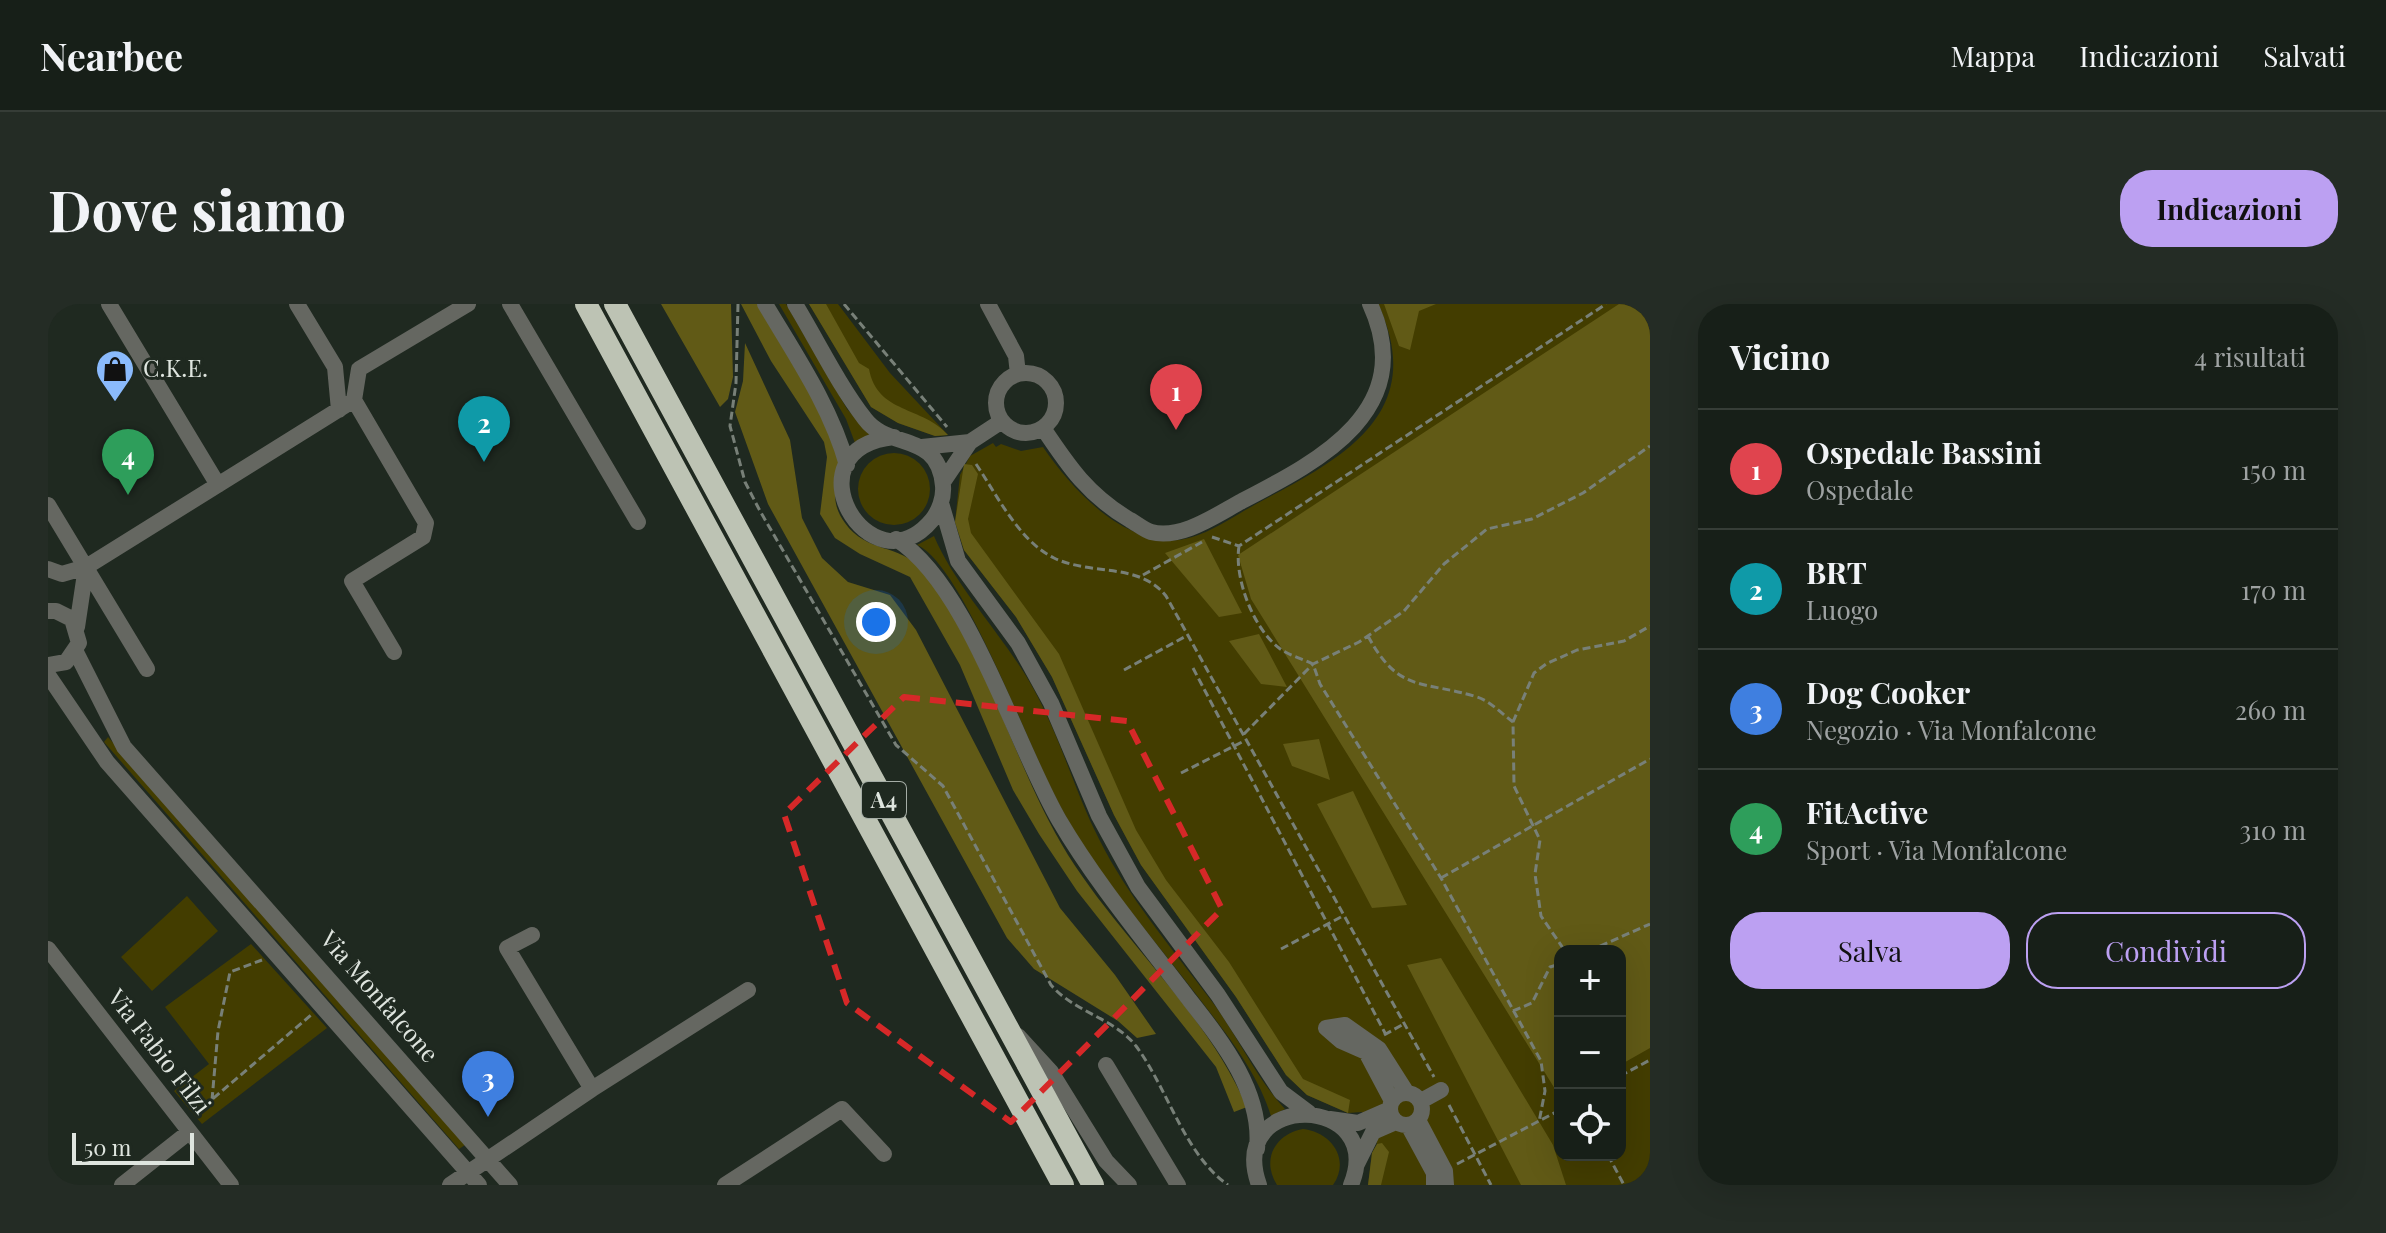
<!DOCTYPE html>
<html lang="it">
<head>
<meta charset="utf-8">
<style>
  :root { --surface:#171f18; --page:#242c25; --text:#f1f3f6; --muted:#9ea2a2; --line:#363d37; --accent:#bca0f2 }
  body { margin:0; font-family:"Playfair Display",serif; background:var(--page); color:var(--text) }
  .controls { position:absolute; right:24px; bottom:24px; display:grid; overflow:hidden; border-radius:16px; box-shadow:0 8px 32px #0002 }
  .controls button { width:72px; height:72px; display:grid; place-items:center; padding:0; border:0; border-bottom:2px solid var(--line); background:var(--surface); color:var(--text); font:40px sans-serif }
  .scale { position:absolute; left:24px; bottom:20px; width:122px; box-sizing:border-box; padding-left:8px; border:4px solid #dfe5df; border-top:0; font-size:22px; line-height:28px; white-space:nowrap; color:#dfe5df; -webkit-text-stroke:6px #1f2920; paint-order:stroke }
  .you { position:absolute; left:828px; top:318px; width:28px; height:28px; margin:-20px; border:6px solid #fff; border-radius:50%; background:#1a73e8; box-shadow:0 0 0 12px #1a73e833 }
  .badge { display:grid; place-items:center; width:52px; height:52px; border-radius:50%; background:var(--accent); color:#fff; font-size:26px; font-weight:700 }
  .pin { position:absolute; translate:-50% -66px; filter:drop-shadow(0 2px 4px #0008) }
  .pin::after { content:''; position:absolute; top:42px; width:28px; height:24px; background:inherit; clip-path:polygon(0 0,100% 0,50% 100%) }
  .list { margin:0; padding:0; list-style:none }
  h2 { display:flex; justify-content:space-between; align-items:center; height:104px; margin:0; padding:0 32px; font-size:34px }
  h2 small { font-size:26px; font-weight:400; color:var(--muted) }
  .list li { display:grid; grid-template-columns:52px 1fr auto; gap:24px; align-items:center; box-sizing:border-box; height:120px; padding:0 32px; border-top:2px solid var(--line) }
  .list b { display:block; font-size:30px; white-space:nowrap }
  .list p { margin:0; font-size:26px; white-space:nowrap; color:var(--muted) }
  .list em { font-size:26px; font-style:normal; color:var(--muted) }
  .actions { display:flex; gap:16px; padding:24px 32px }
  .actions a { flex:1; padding:18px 0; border:2px solid var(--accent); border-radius:32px; text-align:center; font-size:28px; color:var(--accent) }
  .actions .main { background:var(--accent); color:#111 }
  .icon { flex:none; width:44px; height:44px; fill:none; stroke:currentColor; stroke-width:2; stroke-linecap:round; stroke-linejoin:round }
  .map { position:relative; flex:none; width:1602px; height:881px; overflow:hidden; border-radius:32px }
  header { display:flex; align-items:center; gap:48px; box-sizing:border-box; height:112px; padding:0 40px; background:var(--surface); border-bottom:2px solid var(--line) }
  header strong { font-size:38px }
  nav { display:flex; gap:44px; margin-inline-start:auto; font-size:28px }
  .intro { display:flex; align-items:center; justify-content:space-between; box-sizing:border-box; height:192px; padding:0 48px }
  h1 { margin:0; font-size:56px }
  .button { padding:20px 36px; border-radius:32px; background:var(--accent); color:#111; font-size:28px; font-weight:700 }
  main { display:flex; gap:48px; padding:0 48px }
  aside { flex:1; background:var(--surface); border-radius:32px; box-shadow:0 8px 32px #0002 }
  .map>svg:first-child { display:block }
</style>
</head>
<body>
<header>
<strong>Nearbee</strong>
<nav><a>Mappa</a><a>Indicazioni</a><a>Salvati</a></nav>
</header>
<div class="intro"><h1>Dove siamo</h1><a class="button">Indicazioni</a></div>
<main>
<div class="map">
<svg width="1602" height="881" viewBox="0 0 1602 881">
  <rect width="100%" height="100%" fill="#1f2920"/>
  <path fill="#433d00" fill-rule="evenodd" d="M 731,0 L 738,0 L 799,105 L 822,130 L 807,139 L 798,115 Z
    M 761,0 L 790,0 L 842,69 L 900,131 L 887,132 L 850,119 L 823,103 Z
    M 1330,0 L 1602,0 L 1602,881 L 1320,881 L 1324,849 L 1329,840 L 1314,808 L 1300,809 L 1259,791 L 1238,771 L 1188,693 L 1093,561 L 1066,511 L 1004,373 L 968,313 L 916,246 L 907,218 L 912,171 L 922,152 L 945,139 L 948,143 L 953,140 L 973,147 L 995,143 C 1024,185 1073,240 1131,236 C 1157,233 1186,212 1208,200 C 1291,156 1382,111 1330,0 ZM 1512,647 L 1572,647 L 1572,851 L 1512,851 Z
    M810 185a36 36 0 1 1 72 0a36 36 0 1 1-72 0Z
    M 886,232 C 908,284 956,332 985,384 C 1012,432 1026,486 1051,535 C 1080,593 1123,643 1162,695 C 1189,730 1207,773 1237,805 L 1223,812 C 1210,770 1181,733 1154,698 C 1102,629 1041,563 1003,484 C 979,437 912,258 869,241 Z
    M 60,433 L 417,841 L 411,845 L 56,438 Z
    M 139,592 L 170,627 L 104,687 L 73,653 Z
    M 203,640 L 279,724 L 154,820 L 126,787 L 161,760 L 117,703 Z
    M 1255,825 C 1283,828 1303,855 1285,881 L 1229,881 C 1213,856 1227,830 1255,825 Z"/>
  <path fill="#615a16" d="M 613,0 L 683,0 L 685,73 L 680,95 L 672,103 Z
    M 693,0 L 709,0 C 732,43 783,109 790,155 C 793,178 778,193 797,219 C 818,249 852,240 873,265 C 941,349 964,460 1020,551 C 1075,638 1157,707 1199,803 L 1186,808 L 1168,763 L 1029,587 L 991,530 L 965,486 L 912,361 L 862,273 L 812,250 L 787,234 L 772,210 L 779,153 L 776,138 L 723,57 Z
    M 761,0 L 778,0 L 811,59 L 821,65 C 829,110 875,102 900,131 L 887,132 L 850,119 L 823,103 Z
    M 1336,0 L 1388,0 L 1371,7 L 1362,46 L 1351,42 Z
    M 1571,0 L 1602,0 L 1602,744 L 1572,761 L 1572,647 L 1512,647 L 1512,785 L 1507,785 L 1203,295 L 1190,251 Z
    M 697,39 L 742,136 L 754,214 L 774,254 L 800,278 L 842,291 L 868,326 L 1012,604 L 1067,671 L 1108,730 L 1089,734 L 1070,717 L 986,665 L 959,634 L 720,200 L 687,108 L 695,77 Z
    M 916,160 L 924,161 L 930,170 L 920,215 L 923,229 L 1011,350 L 1088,526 L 1118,576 L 1181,658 L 1255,775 L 1302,796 L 1300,809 L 1259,791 L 1238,771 L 1188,693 L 1093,561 L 1066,511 L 1004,373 L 968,313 L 916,246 L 907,218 Z
    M 1156,235 L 1194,309 L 1171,313 L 1117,249 Z
    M 1211,330 L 1239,383 L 1213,380 L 1181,337 Z
    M 1271,435 L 1282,476 L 1244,462 L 1235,440 Z
    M 1305,487 L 1359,601 L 1324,604 L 1269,500 Z
    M 1393,654 L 1505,841 L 1518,881 L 1473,881 L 1359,661 Z
    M 1334,839 L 1341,848 L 1333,881 L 1320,881 L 1324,849 L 1329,840 Z"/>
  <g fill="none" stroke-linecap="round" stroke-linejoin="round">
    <path stroke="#788078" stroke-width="3" stroke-dasharray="8 4" stroke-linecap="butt" d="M 690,0 L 688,79 L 682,122 L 697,178 L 712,207 L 848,441 L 895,482 L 1003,681 C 1026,708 1066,714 1088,742 C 1120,785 1136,850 1180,881
      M 796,0 L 899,123
      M 928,160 C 949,191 971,237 1006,254 C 1044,272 1091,258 1118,292 L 1386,773
      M 1164,233 L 1191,242 L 1558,0
      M 1191,242 C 1186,274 1205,324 1231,344 C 1240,351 1255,355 1265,360 L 1272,380 L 1393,574 L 1493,757 L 1497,787 L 1491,818
      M 1095,271 L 1154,238
      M 1320,332 C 1351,390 1375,376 1429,393 C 1442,397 1454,410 1465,418 L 1466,482 L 1492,536 L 1487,570 L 1493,612 L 1517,647
      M 1145,364 L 1337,729
      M 1076,366 L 1140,331
      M 1465,418 L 1486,369 L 1498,360 L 1529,346 L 1576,337 L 1602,322
      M 1196,430 L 1265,360 L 1311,338 L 1356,307 L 1396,260 L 1439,225 L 1484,215 L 1535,189 L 1602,142
      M 1133,469 L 1198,436
      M 1393,574 L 1602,455
      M 1233,645 L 1293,613
      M 1541,647 L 1602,620
      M 1465,707 L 1484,699 L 1502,663 L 1512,660
      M 1336,731 L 1354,721
      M 1572,772 L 1602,756
      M 164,796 L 170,727 L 182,668 L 214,656
      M 1401,801 L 1443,881
      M 147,810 L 263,711
      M 1560,851 L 1576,881
      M 1409,860 L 1512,806"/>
    <path stroke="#656761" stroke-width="16" d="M 61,0 L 170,181
      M 249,0 L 287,63 L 291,106
      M 462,0 L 590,218
      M 717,0 C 748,52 783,103 799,161
      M 747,0 C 770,38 790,80 817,115 C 840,146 891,127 895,182 C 896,194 891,207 884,216 C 822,290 737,145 846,133
      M 940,0 L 968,52 L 970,70
      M948 99a30 30 0 1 1 60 0a30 30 0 1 1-60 0Z
      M 306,96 L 378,219 L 375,233 L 304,277 L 346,348
      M 995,124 C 1021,163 1040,191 1082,216 C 1088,219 1096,226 1103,228 C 1133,236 1168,211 1194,197 C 1271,157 1371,106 1322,0
      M 874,143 L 922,138
      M 895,178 L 922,138 L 954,117
      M 893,199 L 910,257 L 970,339 L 1003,399 L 1051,512 L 1090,583 L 1170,691 L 1233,788 L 1261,809
      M 0,201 L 99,365
      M 848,235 C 920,280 967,440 1011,516 C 1048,579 1096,636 1140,694 C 1173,736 1215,788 1209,845
      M 0,265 L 14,270 L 38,263 L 306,96 L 311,65 L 420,0
      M 0,307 L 8,307 L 24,315 L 31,339 L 18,358 L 0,361
      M 29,323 L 38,263
      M 28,348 L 76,443 L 462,881
      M 0,371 L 59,458 L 431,881
      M 0,645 L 183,881
      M 1278,724 L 1297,721 L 1331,745 L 1359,789
      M 1278,724 L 1293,737 L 1318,748 L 1344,797
      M 970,732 L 1003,768 L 1058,857 L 1081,881
      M 1058,761 L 1130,881
      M 544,785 L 700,686
      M1342 805a16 16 0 1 1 32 0a16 16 0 1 1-32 0Z
      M 1373,797 L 1393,786
      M 1282,815 L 1310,819 L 1342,805
      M 1370,816 L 1397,867 L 1398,881
      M 1360,821 L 1386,869 L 1386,881
      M 1309,860 L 1325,828 L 1348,818
      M 74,881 L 141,828
      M 402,881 L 544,785 L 459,644 L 484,631
      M 677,881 L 794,805 L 836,850
      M 1211,881 C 1177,785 1340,790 1303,881"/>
    <path stroke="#bdc3b4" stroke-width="22" d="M 538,0 L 1015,881
      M 567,0 L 1045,881"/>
  </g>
  <path fill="none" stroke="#d62828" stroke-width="6" stroke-dasharray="16 10" stroke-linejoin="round" d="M 856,393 L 1079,417 L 1174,605 L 963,818 L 799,699 L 736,510 Z"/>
  <defs>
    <symbol id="shop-pin" viewBox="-11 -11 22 30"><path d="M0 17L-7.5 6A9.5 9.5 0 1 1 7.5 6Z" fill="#8abafc" stroke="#1f2920"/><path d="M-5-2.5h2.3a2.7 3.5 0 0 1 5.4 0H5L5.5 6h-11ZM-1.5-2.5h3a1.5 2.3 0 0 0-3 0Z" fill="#111"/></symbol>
  </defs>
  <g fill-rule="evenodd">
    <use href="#shop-pin" x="45" y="43" width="44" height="60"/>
  </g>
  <g text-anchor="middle" stroke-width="6" stroke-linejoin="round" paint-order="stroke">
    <rect fill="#1f2920" stroke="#a5ada6" stroke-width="2" x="814" y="478" width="44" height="36" rx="6"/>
    <g font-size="22" font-weight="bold" fill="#dfe5df">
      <text x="836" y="504">A4</text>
    </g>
    <g font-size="24" fill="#dfe5df" stroke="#1f2920" text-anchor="start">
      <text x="95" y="73">C.K.E.</text>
    </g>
    <g font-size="24" fill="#dfe5df" stroke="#1f2920">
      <text transform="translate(331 693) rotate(49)" y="8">Via Monfalcone</text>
      <text transform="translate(111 748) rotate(52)" y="8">Via Fabio Filzi</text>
    </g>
  </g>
</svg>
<div class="controls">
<button>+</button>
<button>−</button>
<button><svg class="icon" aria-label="locate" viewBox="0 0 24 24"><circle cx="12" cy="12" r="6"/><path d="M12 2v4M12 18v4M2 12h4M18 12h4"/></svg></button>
</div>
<div class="scale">50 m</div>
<div class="you"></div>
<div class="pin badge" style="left:1128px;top:126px;background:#e0444e">1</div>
<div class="pin badge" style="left:436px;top:158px;background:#0f9aa8">2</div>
<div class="pin badge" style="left:440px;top:813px;background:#3f7fe0">3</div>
<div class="pin badge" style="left:80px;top:191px;background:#2e9e5b">4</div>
</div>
<aside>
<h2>Vicino<small>4 risultati</small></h2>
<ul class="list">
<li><span class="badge" style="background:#e0444e">1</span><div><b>Ospedale Bassini</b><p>Ospedale</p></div><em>150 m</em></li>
<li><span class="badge" style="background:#0f9aa8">2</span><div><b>BRT</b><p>Luogo</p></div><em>170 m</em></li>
<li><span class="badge" style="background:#3f7fe0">3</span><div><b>Dog Cooker</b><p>Negozio · Via Monfalcone</p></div><em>260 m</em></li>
<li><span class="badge" style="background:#2e9e5b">4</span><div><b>FitActive</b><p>Sport · Via Monfalcone</p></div><em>310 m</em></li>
</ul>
<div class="actions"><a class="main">Salva</a><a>Condividi</a></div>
</aside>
</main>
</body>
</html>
